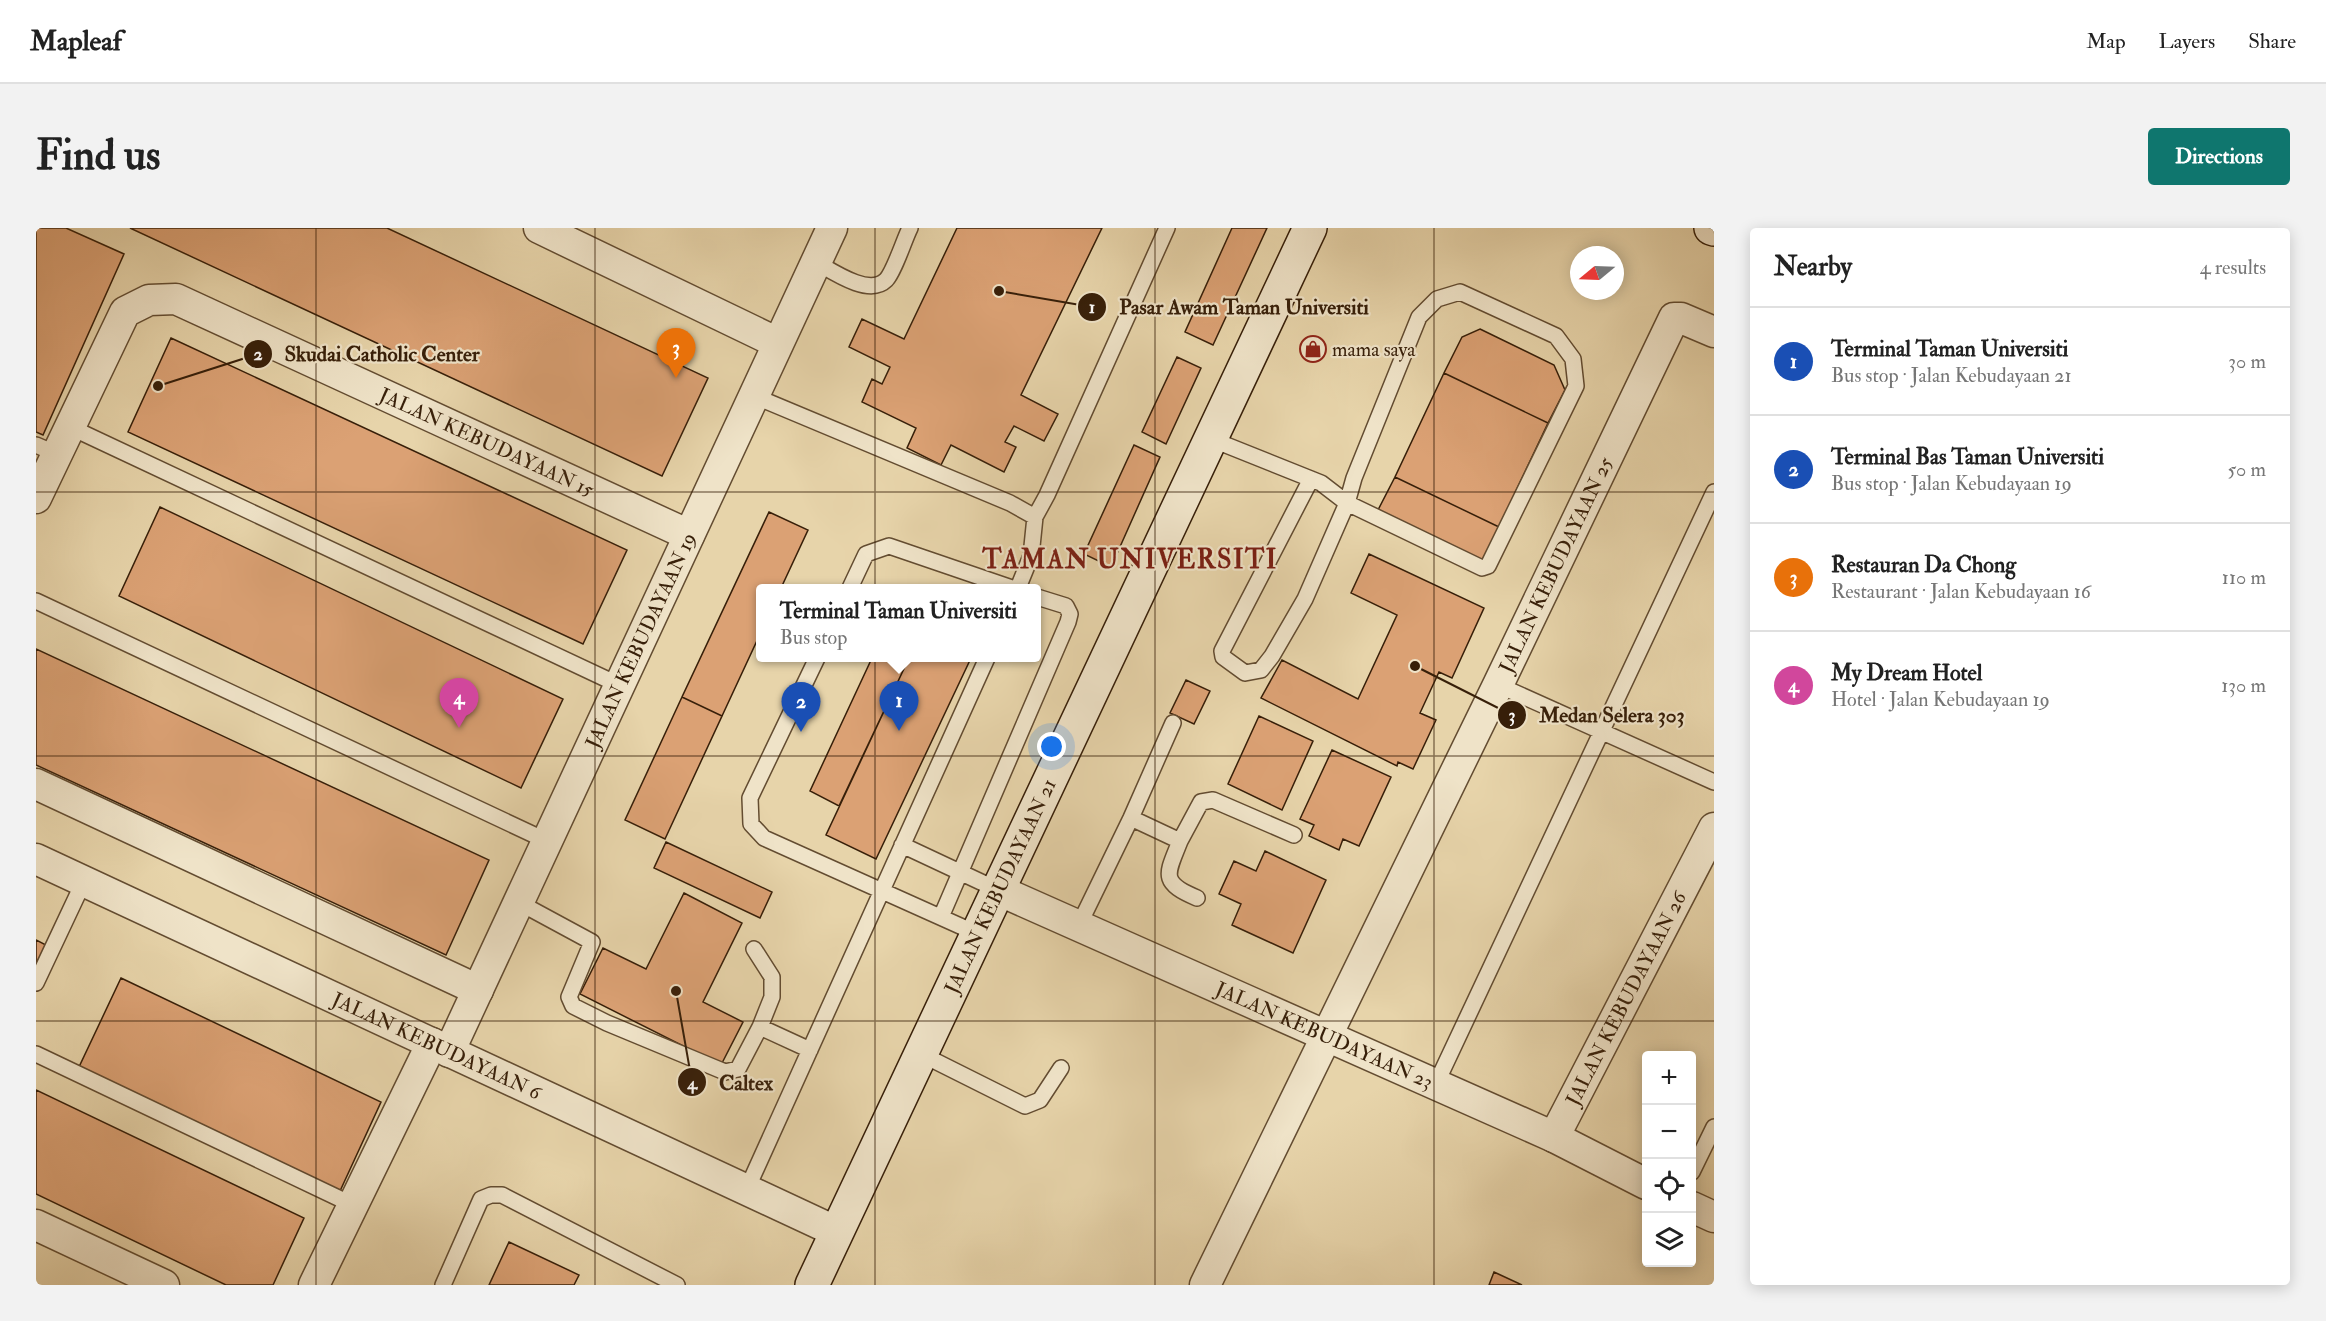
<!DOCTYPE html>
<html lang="en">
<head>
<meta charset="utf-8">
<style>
  :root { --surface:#fff; --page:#f2f2f2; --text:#222; --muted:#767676; --line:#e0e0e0; --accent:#0f766e }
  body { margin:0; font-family:"IM FELL Double Pica",serif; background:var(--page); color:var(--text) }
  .controls { position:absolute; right:18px; bottom:18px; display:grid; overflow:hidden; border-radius:6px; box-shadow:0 3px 15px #0003 }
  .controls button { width:54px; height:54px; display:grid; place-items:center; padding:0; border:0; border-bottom:2px solid var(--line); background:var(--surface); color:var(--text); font:30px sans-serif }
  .compass { position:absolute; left:1534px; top:18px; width:54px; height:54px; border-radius:50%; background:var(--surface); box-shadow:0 3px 15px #0003; rotate:251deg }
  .you { position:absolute; left:1016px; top:519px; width:21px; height:21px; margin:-15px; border:4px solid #fff; border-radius:50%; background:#1a73e8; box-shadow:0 0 0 9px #1a73e833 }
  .badge { display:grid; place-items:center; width:39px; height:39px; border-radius:50%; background:var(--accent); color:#fff; font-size:20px; font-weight:700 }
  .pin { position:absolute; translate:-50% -50px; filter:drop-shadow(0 2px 3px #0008) }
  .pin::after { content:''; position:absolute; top:32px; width:21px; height:18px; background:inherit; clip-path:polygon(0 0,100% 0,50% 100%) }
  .popup { position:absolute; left:720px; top:356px; width:285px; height:78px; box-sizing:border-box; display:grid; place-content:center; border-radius:6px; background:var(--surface); filter:drop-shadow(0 2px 4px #0005); font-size:20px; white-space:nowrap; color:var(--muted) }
  .popup b { font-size:22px; color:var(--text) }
  .popup::after { content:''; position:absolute; left:50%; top:100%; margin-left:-12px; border:12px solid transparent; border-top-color:var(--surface) }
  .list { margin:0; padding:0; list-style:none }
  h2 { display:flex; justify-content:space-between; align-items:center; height:78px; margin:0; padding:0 24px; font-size:26px }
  h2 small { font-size:20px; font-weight:400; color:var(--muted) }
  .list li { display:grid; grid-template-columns:39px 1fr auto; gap:18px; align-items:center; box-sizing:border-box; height:108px; padding:0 24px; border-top:2px solid var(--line) }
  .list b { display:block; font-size:22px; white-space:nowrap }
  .list p { margin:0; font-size:20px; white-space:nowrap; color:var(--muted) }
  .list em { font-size:20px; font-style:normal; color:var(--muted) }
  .icon { flex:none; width:33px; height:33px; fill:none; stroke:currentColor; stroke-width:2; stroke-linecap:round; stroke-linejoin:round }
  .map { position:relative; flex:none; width:1678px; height:1057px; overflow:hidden; border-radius:6px }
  header { display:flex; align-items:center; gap:36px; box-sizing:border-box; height:84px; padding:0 30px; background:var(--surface); border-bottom:2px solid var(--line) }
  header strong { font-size:28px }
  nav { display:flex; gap:33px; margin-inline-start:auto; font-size:21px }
  .intro { display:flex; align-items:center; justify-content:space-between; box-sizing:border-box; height:144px; padding:0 36px }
  h1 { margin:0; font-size:42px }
  .button { padding:15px 27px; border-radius:6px; background:var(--accent); color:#fff; font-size:21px; font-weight:700 }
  main { display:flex; gap:36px; padding:0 36px }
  aside { flex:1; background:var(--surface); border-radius:6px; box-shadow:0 3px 15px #0003 }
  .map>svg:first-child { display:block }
</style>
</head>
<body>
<header>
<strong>Mapleaf</strong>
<nav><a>Map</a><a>Layers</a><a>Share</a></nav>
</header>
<div class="intro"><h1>Find us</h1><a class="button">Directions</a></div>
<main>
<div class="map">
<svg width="1678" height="1057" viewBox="0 0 1678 1057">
  <rect width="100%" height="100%" fill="#e7d4aa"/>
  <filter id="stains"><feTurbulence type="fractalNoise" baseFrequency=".00333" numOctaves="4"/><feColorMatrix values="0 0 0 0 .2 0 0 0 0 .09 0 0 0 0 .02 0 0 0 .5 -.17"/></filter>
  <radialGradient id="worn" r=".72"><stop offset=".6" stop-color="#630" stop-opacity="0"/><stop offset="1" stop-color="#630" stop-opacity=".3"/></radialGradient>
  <path fill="#dba174" stroke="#371f09" stroke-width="1.5" d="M 0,0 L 30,0 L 88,26 L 7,207 L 0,204 Z
    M 94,0 L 351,0 L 672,150 L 626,248 Z
    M 921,0 L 1066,0 L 985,167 L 1022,186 L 1008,213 L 978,198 L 969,214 L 980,219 L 968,244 L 915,217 L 905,237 L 871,220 L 880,200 L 826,174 L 836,151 L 846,156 L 854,139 L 813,119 L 826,91 L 868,111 Z
    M 1196,0 L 1231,0 L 1177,117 L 1149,104 Z
    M 1444,101 L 1518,137 L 1529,162 L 1512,195 L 1408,145 L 1426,109 Z
    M 135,110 L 591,322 L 547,416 L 92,204 Z
    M 1141,129 L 1165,140 L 1130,216 L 1106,204 Z
    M 1408,145 L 1512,195 L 1463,299 L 1359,249 Z
    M 1098,217 L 1124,229 L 1075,339 L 1048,326 Z
    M 1359,249 L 1463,299 L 1446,333 L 1342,282 Z
    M 124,279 L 527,471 L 485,560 L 83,368 Z
    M 733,284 L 772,302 L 745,360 L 725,360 L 725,404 L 686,488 L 646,469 Z
    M 1333,326 L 1448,380 L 1416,450 L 1403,444 L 1384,485 L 1400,492 L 1377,541 L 1362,534 L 1361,538 L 1225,470 L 1246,432 L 1322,471 L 1361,387 L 1315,365 Z
    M 0,421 L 453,632 L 410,727 L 0,537 Z
    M 836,430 L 873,430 L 803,578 L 774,563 Z
    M 873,430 L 935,430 L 840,631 L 790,607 Z
    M 1150,452 L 1174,463 L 1158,496 L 1134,485 Z
    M 646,469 L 686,488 L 629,611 L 589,592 Z
    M 1223,488 L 1277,513 L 1246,582 L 1192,556 Z
    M 1296,522 L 1355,549 L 1323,618 L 1307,611 L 1303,622 L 1273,608 L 1278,597 L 1264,591 Z
    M 630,614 L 736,664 L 724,690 L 618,640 Z
    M 1229,623 L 1290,652 L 1257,725 L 1196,697 L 1205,676 L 1183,666 L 1198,633 L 1220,643 Z
    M 648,665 L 706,695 L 667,774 L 707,794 L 685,837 L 544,766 L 567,720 L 610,741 Z
    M 0,712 L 10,717 L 0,736 Z
    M 85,750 L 345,874 L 304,963 L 43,839 Z
    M 0,862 L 268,990 L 237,1057 L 190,1057 L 0,966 Z
    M 473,1014 L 543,1047 L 538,1057 L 453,1057 Z
    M 1458,1044 L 1486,1057 L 1453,1057 Z"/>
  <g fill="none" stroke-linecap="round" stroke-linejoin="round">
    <defs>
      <path id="lane" d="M 780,34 C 796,43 833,69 850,52 C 858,44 868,12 874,0
        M 718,168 L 974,275 L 999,289 L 1011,267 L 1131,0
        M 34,199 L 583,457
        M 1175,211 L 1285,255 L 1311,275 L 1318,250 L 1383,89 L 1401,71 L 1424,64 L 1520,108 L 1537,131 L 1540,158 L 1452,338 L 1446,340 L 1311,275 L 1269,371 L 1236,428 L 1225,442 L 1209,445 L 1187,429 L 1186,423 L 1275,251
        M 0,217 L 21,226
        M 814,360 L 830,326 L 853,318 L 976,360
        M 982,360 L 995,328 L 999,289
        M 0,373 L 511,613
        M 781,430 L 714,570 L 715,596 L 728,610 L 942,706
        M 1462,457 L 1678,554
        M 1095,590 L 1144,613 L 1165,574 L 1177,572 L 1258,607
        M 1144,613 C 1131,646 1123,654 1161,670
        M 866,617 L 962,662
        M 482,674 L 556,714 L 533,769 L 537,778 L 571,795 L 689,844 L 702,841 L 724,799 L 774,822
        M 905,689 L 1032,394 L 1034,386 L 1030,378 L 1001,369
        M 1042,699 L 1095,590 L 1137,495
        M 718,721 L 736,749 L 736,769 L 724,799
        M 0,755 L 48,653
        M 0,826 L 317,977
        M 885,826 L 989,878 L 1004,872 L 1025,840
        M 1400,856 L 1678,264
        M 1656,944 L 1678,899
        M 711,961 L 951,430
        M 407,1057 L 445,971 L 455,967 L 466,967 L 641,1057"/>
      <g id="street">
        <path d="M 503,0 L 742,115"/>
        <path id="s1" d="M 0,270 L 89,84 L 113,72 L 140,71 L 653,307"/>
        <path d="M 0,556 L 442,762"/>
        <path id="s2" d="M 0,631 L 801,1004"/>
        <path id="s3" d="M 962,662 L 1518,909 L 1610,956"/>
        <path id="s4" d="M 413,824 L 796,0"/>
        <path id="s5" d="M 1518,909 L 1678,600"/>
        <path d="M 1656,979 L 1678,989"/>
        <path d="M 0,997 L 128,1057"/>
        <path d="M 278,1057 L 396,815"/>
        <path id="s6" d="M 1169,1057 L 1462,457 L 1638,90 L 1645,90 L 1678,104"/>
      </g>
      <g id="secondary">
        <path d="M 1675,0 L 1678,1"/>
        <path id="s7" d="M 776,1057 L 1274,0"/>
      </g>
    </defs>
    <use href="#lane" stroke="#634c31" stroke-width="18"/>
    <use href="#street" stroke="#634c31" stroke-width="33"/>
    <use href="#secondary" stroke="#371f09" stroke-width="36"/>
    <use href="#lane" stroke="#efe3c8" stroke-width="15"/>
    <use href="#street" stroke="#efe3c8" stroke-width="30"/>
    <use href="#secondary" stroke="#efe3c8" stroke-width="33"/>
  </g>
  <path fill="none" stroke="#371f09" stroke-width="1.5" stroke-opacity="0.55" d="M 280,0 L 280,1057M 559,0 L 559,1057M 839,0 L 839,1057M 1119,0 L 1119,1057M 1398,0 L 1398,1057M 0,264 L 1678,264M 0,528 L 1678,528M 0,793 L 1678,793"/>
  <defs>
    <symbol id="shop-ring" viewBox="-11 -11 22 22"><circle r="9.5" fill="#efe3c8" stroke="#8f2418" stroke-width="1.5"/><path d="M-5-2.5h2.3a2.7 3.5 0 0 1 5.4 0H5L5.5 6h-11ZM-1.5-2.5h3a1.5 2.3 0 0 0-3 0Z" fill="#8f2418"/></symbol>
  </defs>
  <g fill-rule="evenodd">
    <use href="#shop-ring" x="1262" y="106" width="30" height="30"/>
  </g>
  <g text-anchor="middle" stroke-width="4.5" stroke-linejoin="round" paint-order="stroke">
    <g font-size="20" fill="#371f09" stroke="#efe3c8" text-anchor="start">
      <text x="1296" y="128">mama saya</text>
    </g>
    <g font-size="20" fill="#371f09" stroke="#efe3c8">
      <text dy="7" stroke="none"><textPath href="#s1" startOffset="602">JALAN KEBUDAYAAN 15</textPath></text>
      <text dy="7" stroke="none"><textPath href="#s6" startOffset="801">JALAN KEBUDAYAAN 25</textPath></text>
      <text dy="7" stroke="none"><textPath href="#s4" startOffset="454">JALAN KEBUDAYAAN 19</textPath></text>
      <text dy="7" stroke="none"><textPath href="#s7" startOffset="441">JALAN KEBUDAYAAN 21</textPath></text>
      <text dy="7" stroke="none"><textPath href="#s5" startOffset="156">JALAN KEBUDAYAAN 26</textPath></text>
      <text dy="7" stroke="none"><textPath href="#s3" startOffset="357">JALAN KEBUDAYAAN 23</textPath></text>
      <text dy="7" stroke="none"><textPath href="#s2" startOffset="442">JALAN KEBUDAYAAN 6</textPath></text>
    </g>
    <g font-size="26" font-weight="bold" letter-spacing="1.5" fill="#7a1f14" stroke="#efe3c8">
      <text x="1094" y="340">TAMAN UNIVERSITI</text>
    </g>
  </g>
  <path fill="none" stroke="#371f09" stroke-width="2" d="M963 63L1056 79M122 158L222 126M1379 438L1476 487M640 763L656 854"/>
  <g fill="#371f09" stroke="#efe3c8" stroke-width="2">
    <circle cx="963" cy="63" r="6"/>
    <circle cx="122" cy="158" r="6"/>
    <circle cx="1379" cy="438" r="6"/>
    <circle cx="640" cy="763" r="6"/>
    <circle cx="1056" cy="79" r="15"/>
    <circle cx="222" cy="126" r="15"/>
    <circle cx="1476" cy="487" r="15"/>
    <circle cx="656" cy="854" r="15"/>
  </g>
  <g font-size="18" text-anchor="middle" font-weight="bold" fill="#fff">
    <text x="1056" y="85">1</text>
    <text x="222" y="132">2</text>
    <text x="1476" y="493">3</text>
    <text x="656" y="861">4</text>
  </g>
  <g font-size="21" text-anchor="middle" font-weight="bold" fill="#371f09" stroke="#efe3c8" stroke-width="4.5" stroke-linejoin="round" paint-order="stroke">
    <text x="1208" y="86">Pasar Awam Taman Universiti</text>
    <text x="346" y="133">Skudai Catholic Center</text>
    <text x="1576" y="494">Medan Selera 303</text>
    <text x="710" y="862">Caltex</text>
  </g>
  <rect width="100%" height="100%" filter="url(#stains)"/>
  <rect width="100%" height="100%" fill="url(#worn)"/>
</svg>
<div class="controls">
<button>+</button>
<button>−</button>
<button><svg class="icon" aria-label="locate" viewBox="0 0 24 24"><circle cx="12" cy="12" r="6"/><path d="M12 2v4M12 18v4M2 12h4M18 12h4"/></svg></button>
<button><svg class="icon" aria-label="layers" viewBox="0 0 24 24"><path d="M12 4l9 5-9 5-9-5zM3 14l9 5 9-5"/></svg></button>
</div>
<svg class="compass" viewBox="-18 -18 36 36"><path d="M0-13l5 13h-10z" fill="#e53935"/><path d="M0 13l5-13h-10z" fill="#767676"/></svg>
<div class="you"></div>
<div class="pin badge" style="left:863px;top:503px;background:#1a4fb4">1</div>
<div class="popup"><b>Terminal Taman Universiti</b>Bus stop</div>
<div class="pin badge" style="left:765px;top:504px;background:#1a4fb4">2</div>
<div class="pin badge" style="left:640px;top:150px;background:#e8710a">3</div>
<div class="pin badge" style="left:423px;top:500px;background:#d1479c">4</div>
</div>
<aside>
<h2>Nearby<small>4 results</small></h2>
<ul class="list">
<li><span class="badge" style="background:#1a4fb4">1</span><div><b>Terminal Taman Universiti</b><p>Bus stop · Jalan Kebudayaan 21</p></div><em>30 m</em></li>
<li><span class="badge" style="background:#1a4fb4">2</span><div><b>Terminal Bas Taman Universiti</b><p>Bus stop · Jalan Kebudayaan 19</p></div><em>50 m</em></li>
<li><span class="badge" style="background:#e8710a">3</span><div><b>Restauran Da Chong</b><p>Restaurant · Jalan Kebudayaan 16</p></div><em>110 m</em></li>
<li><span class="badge" style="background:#d1479c">4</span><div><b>My Dream Hotel</b><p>Hotel · Jalan Kebudayaan 19</p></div><em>130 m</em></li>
</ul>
</aside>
</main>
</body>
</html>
